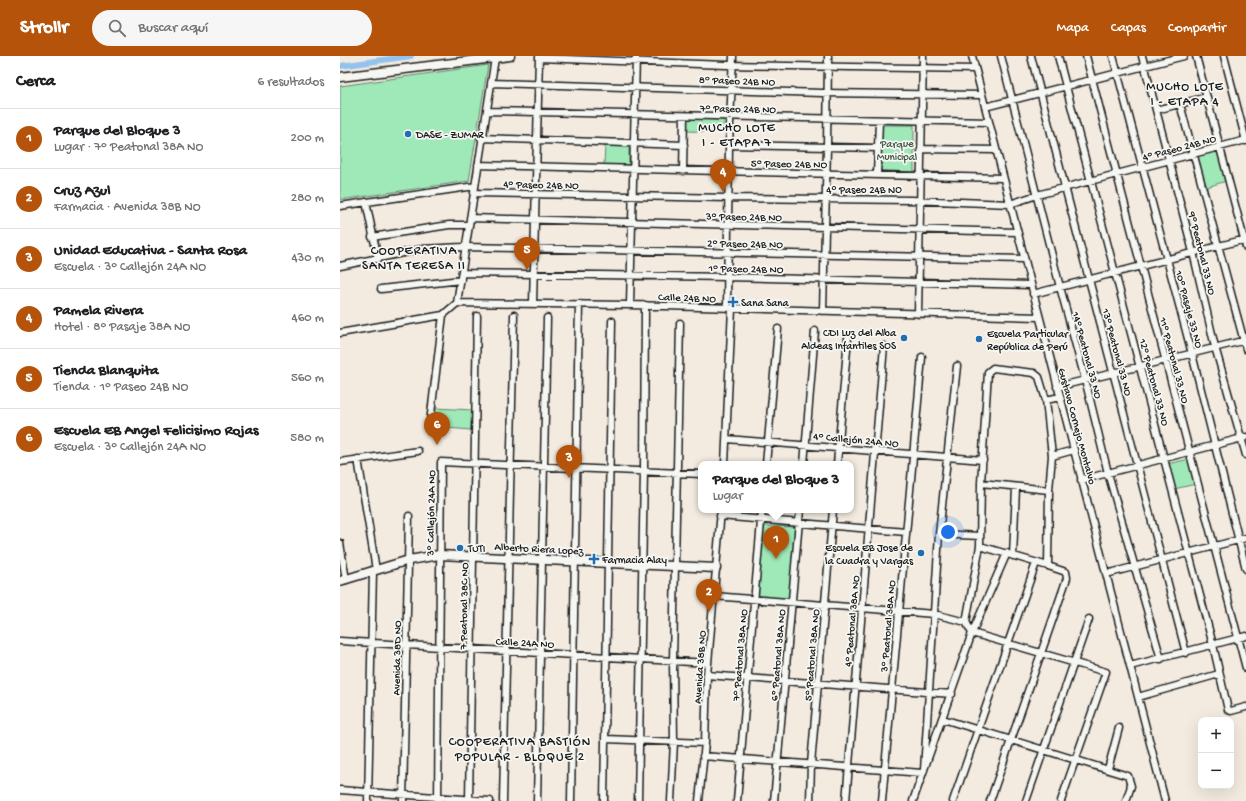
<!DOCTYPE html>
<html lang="es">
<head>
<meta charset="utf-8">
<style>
  :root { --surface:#fff; --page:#f6f6f6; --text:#202124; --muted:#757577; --line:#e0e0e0; --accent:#b45309 }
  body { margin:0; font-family:"Gochi Hand",sans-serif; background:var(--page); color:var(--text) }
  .controls { position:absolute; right:12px; bottom:12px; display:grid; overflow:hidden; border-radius:8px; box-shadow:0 4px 16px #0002 }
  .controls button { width:36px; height:36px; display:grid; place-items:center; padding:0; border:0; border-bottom:1px solid var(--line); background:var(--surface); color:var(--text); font:20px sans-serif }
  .you { position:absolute; left:608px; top:476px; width:14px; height:14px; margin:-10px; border:3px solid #fff; border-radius:50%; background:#1a73e8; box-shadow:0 0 0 6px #1a73e833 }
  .badge { display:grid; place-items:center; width:26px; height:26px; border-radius:50%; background:var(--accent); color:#fff; font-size:13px; font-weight:700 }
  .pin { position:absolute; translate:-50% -33px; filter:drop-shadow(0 1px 2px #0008) }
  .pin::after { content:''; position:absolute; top:21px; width:14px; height:12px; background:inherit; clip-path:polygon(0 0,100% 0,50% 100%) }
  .popup { position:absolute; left:358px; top:405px; width:156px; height:52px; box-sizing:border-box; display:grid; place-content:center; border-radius:8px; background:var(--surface); filter:drop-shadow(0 1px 3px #0005); font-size:13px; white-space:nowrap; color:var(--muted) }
  .popup b { font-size:15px; color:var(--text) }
  .popup::after { content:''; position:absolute; left:50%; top:100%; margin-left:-8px; border:8px solid transparent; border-top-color:var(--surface) }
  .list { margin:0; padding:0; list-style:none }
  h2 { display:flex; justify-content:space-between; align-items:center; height:52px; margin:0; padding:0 16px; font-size:17px }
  h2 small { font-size:13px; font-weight:400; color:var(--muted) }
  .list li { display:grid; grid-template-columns:26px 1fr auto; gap:12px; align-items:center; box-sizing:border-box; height:60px; padding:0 16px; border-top:1px solid var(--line) }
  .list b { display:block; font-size:15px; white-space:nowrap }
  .list p { margin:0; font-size:13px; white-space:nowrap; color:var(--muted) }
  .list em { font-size:13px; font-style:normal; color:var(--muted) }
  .icon { flex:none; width:22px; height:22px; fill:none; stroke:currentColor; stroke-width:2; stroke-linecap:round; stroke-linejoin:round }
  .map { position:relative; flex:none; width:906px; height:745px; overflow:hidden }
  header { display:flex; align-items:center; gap:24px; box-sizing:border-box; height:56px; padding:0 20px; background:var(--accent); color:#fff }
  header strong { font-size:19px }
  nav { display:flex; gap:22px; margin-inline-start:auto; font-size:14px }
  .search { width:280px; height:36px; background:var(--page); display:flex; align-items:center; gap:10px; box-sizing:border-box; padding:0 14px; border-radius:22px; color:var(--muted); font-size:15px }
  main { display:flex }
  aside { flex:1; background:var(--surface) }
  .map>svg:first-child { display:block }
</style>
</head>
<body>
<header>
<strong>Strollr</strong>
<div class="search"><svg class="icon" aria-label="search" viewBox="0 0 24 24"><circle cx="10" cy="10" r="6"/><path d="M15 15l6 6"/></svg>Buscar aquí</div>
<nav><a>Mapa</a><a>Capas</a><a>Compartir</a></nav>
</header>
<main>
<aside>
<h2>Cerca<small>6 resultados</small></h2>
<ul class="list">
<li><span class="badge">1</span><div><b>Parque del Bloque 3</b><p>Lugar · 7° Peatonal 38A NO</p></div><em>200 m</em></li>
<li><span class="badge">2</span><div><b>Cruz Azul</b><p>Farmacia · Avenida 38B NO</p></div><em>280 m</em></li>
<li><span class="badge">3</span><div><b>Unidad Educativa - Santa Rosa</b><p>Escuela · 3° Callejón 24A NO</p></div><em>430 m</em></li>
<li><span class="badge">4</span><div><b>Pamela Rivera</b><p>Hotel · 8° Pasaje 38A NO</p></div><em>460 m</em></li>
<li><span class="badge">5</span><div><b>Tienda Blanquita</b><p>Tienda · 1° Paseo 24B NO</p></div><em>560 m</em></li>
<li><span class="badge">6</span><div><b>Escuela EB Angel Felicisimo Rojas</b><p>Escuela · 3° Callejón 24A NO</p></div><em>580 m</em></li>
</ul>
</aside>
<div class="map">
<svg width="906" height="745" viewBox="0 0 906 745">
  <rect width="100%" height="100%" fill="#f3ebe0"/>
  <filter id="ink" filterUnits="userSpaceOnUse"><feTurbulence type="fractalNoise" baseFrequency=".025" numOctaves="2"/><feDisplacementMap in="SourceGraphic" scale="8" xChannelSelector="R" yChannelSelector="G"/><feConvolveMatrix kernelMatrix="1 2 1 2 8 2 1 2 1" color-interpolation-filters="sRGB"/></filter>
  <g filter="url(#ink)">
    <path fill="#9fe8b7" stroke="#5e826a" d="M 148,9 L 129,125 L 0,144 L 0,30 Z
      M 347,63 L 384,64 L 384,76 L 346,75 Z
      M 542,69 L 574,69 L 574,117 L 540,117 Z
      M 265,88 L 289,89 L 289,109 L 264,109 Z
      M 877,95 L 886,125 L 864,132 L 855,100 Z
      M 96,352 L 132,354 L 131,374 L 95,371 Z
      M 850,403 L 856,428 L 834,433 L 827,408 Z
      M 424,470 L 456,471 L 450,544 L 417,541 Z"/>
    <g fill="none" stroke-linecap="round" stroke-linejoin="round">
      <path stroke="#92c2ee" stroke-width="6" d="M 0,10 L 71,0"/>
      <defs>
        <path id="minor" d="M 632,0 L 825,745
          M 661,0 L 720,231 L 745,323 L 768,417 L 821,603
          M 691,0 L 846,597
          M 718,0 L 873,589 L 888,654 L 891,655 L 906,651
          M 746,0 L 906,612
          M 773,0 L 851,294 L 906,513
          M 802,0 L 853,196 L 875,291 L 906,399
          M 856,0 L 906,191
          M 884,0 L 906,85
          M 199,2 L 386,9 L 635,13
          M 151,27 L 482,37 L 642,39
          M 840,48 L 906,293
          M 645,51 L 844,0
          M 816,54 L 867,41
          M 147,55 L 649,66
          M 141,82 L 344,89
          M 389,89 L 538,92
          M 581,93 L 656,94
          M 138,109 L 663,122
          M 343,115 L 344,61
          M 537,119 L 539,64
          M 134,137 L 388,142 L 571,144 L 670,148 L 697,139 L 906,84
          M 26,146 L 38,203
          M 0,150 L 135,130
          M 130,162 L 677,176
          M 32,181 L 109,169 L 129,169
          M 0,210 L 82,193 L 123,191 L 684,203
          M 122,217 L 388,221 L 690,229
          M 41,233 L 121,224
          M 693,238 L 906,183
          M 117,247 L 155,2
          M 193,248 L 199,0
          M 290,249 L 296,1
          M 387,252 L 389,89 L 393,0
          M 483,255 L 487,91 L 488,0
          M 578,258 L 583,0
          M 0,277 L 103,259 L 117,247 L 290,249 L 699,261
          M 717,331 L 906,284
          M 706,344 L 720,341
          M 90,366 L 103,259
          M 387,383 L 643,404
          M 712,400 L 734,394
          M 18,403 L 36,514
          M 0,406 L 78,395
          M 385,408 L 392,252
          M 426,408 L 438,273
          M 464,408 L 475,275
          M 497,408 L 508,282
          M 741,424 L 906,381
          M 641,427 L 709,434
          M 380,460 L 566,476
          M 599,478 L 640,480
          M 0,487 L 6,524
          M 673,500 L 676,432
          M 766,518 L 906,482
          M 374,540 L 594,558 L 626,566
          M 632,577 L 626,566 L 640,490 L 641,427 L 648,316 L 653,312 L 694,317 L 699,321 L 706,344 L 712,400 L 709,434 L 708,510 L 640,490
          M 632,577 L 766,616 L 721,745
          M 0,585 L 368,607
          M 790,610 L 906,580
          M 367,619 L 612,638
          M 798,641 L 879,618
          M 603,663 L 788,720 L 791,730 L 786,745
          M 266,683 L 365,687
          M 363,700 L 582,717
          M 768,713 L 779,672
          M 584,714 L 599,478 L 617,310
          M 0,734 L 150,745
          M 28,745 L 33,515
          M 63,745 L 69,460
          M 98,745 L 101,406 L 361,418
          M 129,745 L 137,260
          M 163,745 L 174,259
          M 197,745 L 207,262
          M 231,745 L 239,248
          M 264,745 L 272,265
          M 298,745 L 304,415 L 305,249
          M 331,745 L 334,686 L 333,605 L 340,267
          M 359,745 L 365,687 L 367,619 L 381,454
          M 397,745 L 422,454
          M 434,745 L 460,454
          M 470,745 L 471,708 L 493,454
          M 506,745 L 544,290
          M 542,745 L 582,301
          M 573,745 L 632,577 L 667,497
          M 613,745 L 696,507
          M 650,745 L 727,522 L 726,516 L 708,510
          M 686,745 L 749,563"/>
        <path id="secondary" d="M 0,21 L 170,0
          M 0,525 L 69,504 L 99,499 L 376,512"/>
      </defs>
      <use href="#minor" stroke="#1c1c1c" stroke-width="9"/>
      <use href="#secondary" stroke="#1c1c1c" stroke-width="11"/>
      <use href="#minor" stroke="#f6f6f2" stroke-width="6"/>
      <use href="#secondary" stroke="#f6f6f2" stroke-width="8"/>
    </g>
  </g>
  <g fill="#1f6fb2" stroke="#f6f6f2" stroke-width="1.5">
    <circle cx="68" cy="78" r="4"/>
    <path d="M391 240h4v4h4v4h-4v4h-4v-4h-4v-4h4z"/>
    <circle cx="564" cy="282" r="4"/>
    <circle cx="639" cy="283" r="4"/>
    <circle cx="120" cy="492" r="4"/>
    <circle cx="581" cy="497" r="4"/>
    <path d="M252 497h4v4h4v4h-4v4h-4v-4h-4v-4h4z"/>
  </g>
  <g text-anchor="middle" stroke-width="3.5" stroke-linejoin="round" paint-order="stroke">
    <g font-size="11" fill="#1c1c1c" stroke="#f6f6f2">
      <text transform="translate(397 24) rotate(2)" y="4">8° Paseo 24B NO</text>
      <text transform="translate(398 52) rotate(1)" y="4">7° Paseo 24B NO</text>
      <text transform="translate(839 91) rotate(-15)" y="4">4° Paseo 24B NO</text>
      <text transform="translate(449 107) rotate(1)" y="4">5° Paseo 24B NO</text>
      <text transform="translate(201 128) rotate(1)" y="4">4° Paseo 24B NO</text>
      <text x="524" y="137">4° Paseo 24B NO</text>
      <text transform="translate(404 160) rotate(1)" y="4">3° Paseo 24B NO</text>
      <text transform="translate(405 187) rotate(1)" y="4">2° Paseo 24B NO</text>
      <text transform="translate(863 197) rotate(76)" y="4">9° Peatonal 33 NO</text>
      <text transform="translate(406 212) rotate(1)" y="4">1° Paseo 24B NO</text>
      <text transform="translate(347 241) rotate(2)" y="4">Calle 24B NO</text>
      <text transform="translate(850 253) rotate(75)" y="4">10° Pasaje 33 NO</text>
      <text transform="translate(778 296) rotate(75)" y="4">13° Peatonal 33 NO</text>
      <text transform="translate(748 299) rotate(75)" y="4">14° Peatonal 33 NO</text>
      <text transform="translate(835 304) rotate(75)" y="4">11° Peatonal 33 NO</text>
      <text transform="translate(815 326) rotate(75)" y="4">12° Peatonal 33 NO</text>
      <text transform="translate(738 370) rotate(75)" y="4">Gustavo Cornejo Montalvo</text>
      <text transform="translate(516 383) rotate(5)" y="4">4° Callejón 24A NO</text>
      <text transform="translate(90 457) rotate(-89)" y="4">3° Callejón 24A NO</text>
      <text transform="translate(199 492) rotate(3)" y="4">Alberto Riera Lopez</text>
      <text transform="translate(123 550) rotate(-89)" y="4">7 Peatonal 38C NO</text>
      <text transform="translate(511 565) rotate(-85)" y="4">4° Peatonal 38A NO</text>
      <text transform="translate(547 570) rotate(-85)" y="4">3° Peatonal 38A NO</text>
      <text transform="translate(185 586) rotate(3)" y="4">Calle 24A NO</text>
      <text transform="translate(399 599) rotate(-85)" y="4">7° Peatonal 38A NO</text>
      <text transform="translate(437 599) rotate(-85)" y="4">6º Peatonal 38A NO</text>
      <text transform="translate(471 599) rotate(-85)" y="4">5° Peatonal 38A NO</text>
      <text transform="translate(56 602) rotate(-89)" y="4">Avenida 38D NO</text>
      <text transform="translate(359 611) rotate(-86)" y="4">Avenida 38B NO</text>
    </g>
    <g font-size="11" fill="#1c1c1c" stroke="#f6f6f2" text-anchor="start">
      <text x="76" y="82">DASE - ZUMAR</text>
      <text x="401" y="250">Sana Sana</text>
      <text x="556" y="280" text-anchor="end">CDI Luz del Alba<tspan x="556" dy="13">Aldeas Infantiles SOS</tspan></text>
      <text x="647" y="281">Escuela Particular<tspan x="647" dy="13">República de Perú</tspan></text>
      <text x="573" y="495" text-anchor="end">Escuela EB Jose de<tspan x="573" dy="13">la Cuadra y Vargas</tspan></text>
      <text x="128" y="496">TUTI</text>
      <text x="262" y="507">Farmacia Alay</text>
    </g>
    <g font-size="11" fill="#43594a" stroke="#f6f6f2">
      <text x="557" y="91">Parque<tspan x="557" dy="13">Municipal</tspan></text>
    </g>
    <g font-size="13" letter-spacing="1" fill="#1c1c1c" stroke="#f6f6f2">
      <text x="845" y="34">MUCHO LOTE<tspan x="845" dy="15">I - ETAPA 4</tspan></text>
      <text x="397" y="75">MUCHO LOTE<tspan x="397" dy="15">I - ETAPA 7</tspan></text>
      <text x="74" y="198">COOPERATIVA<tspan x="74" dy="15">SANTA TERESA II</tspan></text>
      <text x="180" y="689">COOPERATIVA BASTIÓN<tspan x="180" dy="15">POPULAR - BLOQUE 2</tspan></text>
    </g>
  </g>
</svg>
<div class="controls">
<button>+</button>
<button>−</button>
</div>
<div class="you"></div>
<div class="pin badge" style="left:436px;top:503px">1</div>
<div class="popup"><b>Parque del Bloque 3</b>Lugar</div>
<div class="pin badge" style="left:369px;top:556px">2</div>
<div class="pin badge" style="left:229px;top:422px">3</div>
<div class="pin badge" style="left:383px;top:136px">4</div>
<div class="pin badge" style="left:187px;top:214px">5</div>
<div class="pin badge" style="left:97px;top:389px">6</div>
</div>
</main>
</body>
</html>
